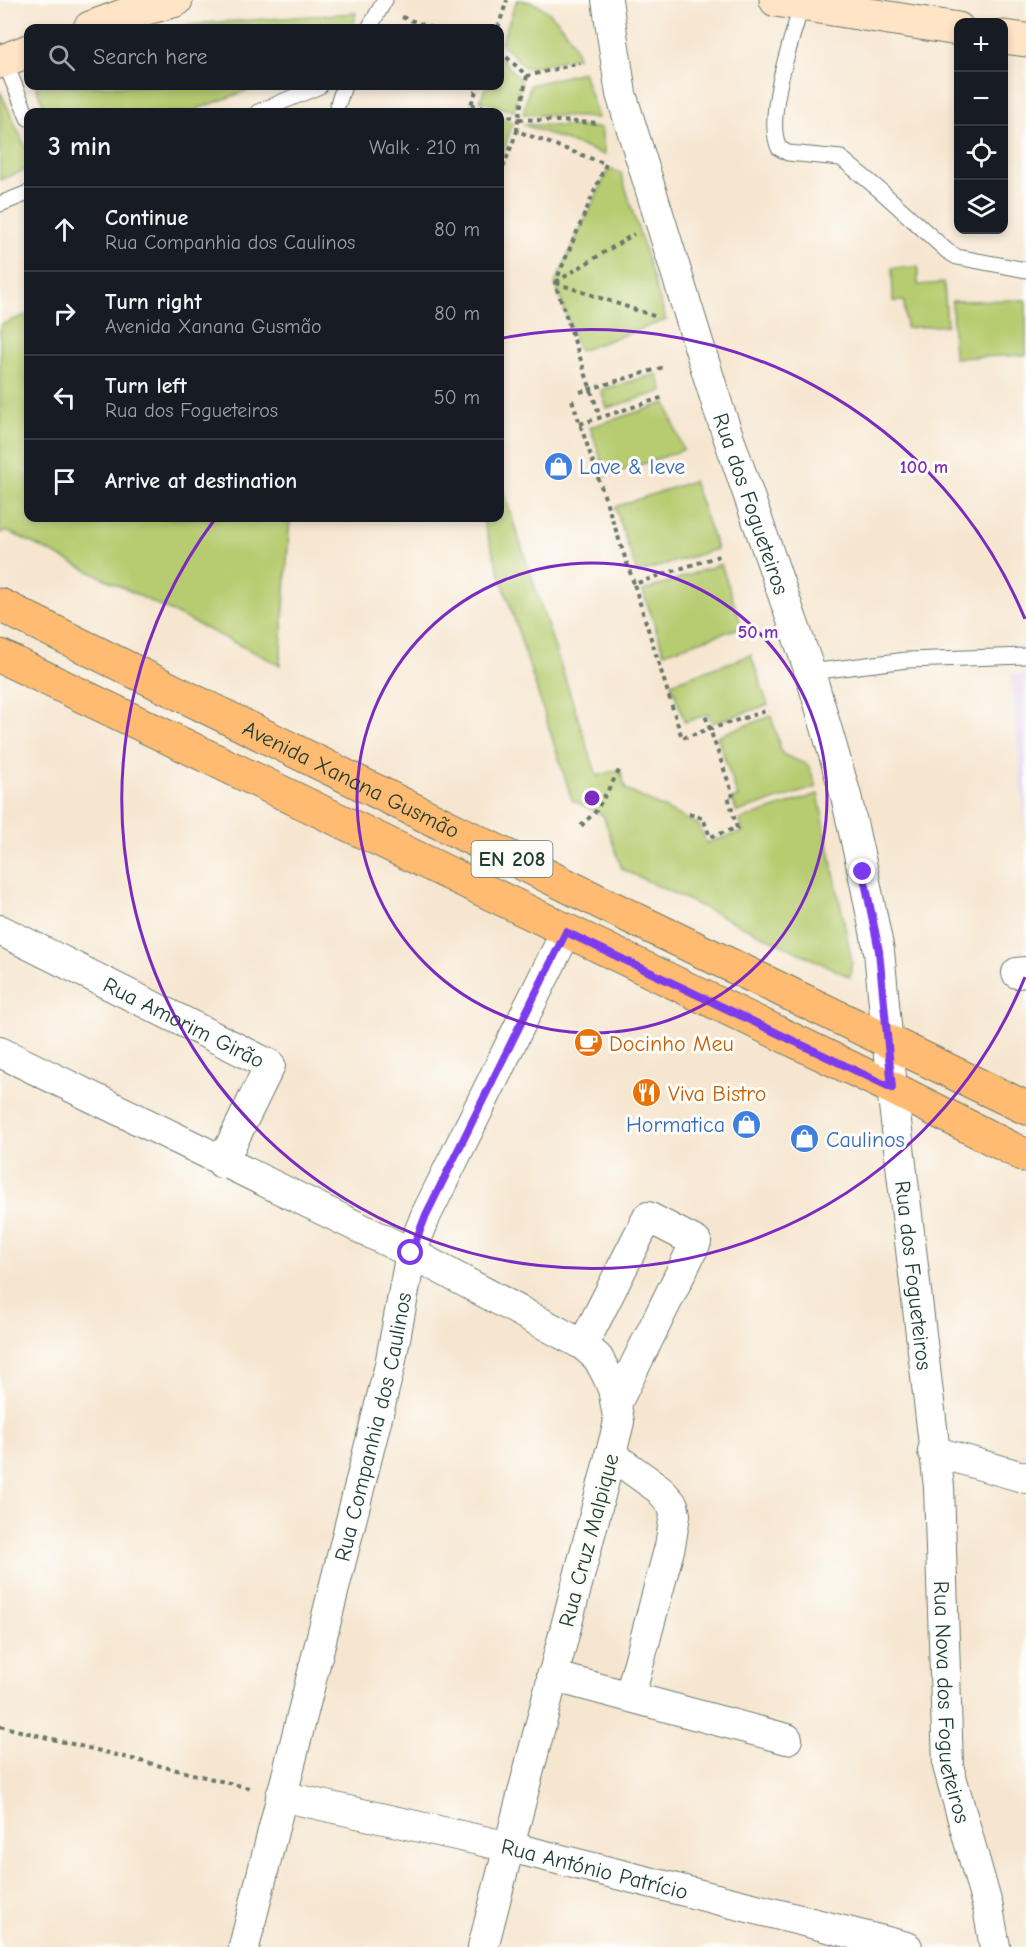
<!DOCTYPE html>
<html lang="en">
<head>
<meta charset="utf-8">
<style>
  :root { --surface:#171b24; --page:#20242c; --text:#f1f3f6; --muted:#9ea1a6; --line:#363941 }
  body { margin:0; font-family:"Comic Neue",sans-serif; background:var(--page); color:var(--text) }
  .controls { position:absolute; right:18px; top:18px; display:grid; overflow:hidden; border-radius:12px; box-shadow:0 3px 9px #0003 }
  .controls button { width:54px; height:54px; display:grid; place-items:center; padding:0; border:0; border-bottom:2px solid var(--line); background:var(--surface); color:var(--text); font:30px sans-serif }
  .stop { position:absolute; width:18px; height:18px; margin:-14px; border:4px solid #7c3aed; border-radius:50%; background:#fff }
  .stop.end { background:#7c3aed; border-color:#fff; box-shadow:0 2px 6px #0008 }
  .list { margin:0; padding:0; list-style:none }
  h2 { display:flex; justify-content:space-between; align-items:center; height:78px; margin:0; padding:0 24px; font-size:26px }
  h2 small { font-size:20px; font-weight:400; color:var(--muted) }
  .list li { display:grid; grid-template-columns:39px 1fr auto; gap:18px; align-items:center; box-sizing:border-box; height:84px; padding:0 24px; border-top:2px solid var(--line) }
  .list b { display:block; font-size:22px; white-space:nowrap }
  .list p { margin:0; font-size:20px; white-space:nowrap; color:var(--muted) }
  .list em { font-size:20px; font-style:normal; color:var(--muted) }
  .icon { flex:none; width:33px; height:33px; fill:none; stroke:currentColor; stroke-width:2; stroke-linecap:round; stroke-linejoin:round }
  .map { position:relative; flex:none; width:1026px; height:1947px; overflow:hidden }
  .search { position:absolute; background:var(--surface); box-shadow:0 3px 9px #0003; left:24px; top:24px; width:480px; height:66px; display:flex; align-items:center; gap:15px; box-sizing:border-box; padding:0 21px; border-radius:12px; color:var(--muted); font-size:22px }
  .panel { position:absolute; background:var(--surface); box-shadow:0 3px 9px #0003; left:24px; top:108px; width:480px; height:414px; border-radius:12px }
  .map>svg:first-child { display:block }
</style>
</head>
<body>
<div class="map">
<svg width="1026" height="1947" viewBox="0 0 1026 1947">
  <rect width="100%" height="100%" fill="#fdfcf7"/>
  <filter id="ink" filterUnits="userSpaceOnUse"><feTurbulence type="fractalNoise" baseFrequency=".0167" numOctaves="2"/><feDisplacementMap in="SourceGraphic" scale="12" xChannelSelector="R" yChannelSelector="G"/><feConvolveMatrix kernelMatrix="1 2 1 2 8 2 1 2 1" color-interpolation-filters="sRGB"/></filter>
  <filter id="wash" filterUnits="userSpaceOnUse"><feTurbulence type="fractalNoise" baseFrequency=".008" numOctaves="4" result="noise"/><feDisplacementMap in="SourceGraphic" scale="24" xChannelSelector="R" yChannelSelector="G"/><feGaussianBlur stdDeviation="1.35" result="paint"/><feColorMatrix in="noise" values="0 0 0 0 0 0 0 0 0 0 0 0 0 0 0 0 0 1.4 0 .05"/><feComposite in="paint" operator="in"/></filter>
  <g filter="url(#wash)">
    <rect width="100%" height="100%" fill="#f6e6d0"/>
    <path fill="#e6d2f0" d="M 1026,674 L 1026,830 L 1011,675 Z"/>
    <path fill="#b7cc71" stroke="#6b8452" stroke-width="1.5" d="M 517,0 C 546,0 571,31 578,57 L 526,68 L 501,43 Z
      M 356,13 L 353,28 L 169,28 L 206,23 Z
      M 500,57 L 522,82 L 514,111 L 480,101 L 486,86 L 500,86 Z
      M 583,72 L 598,118 L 523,114 L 530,85 Z
      M 36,86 L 260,86 L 189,112 L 46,112 Z
      M 0,91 L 28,153 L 28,169 L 0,180 Z
      M 500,118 L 513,123 L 500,161 Z
      M 522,124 L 601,128 L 605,155 Z
      M 609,169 L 621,173 L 666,320 L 579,351 L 555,283 Z
      M 918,267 L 918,285 L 944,283 L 947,325 L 906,328 L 904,301 L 893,301 L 892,268 Z
      M 1026,300 L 1026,355 L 954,358 L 952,301 Z
      M 28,314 L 28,518 L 290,518 L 280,665 L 18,536 L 6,531 L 0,533 L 0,325 Z
      M 657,374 L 663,391 L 607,408 L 601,390 Z
      M 666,403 L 683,450 L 607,476 L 590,427 Z
      M 500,481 L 597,776 L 620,769 L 626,790 L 699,825 L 706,843 L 743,832 L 740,820 L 818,794 L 852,961 L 850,977 L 622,869 L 603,815 L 572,800 L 482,518 L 500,518 Z
      M 693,481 L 717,549 L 637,573 L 615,507 Z
      M 721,564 L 742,627 L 664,653 L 643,591 Z
      M 751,655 L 768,705 L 712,723 L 708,714 L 685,722 L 671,683 Z
      M 771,716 L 782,754 L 808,765 L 817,787 L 737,812 L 732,799 L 738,797 L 717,736 Z"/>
  </g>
  <g filter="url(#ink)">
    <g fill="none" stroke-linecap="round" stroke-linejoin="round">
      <defs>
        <path id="service" d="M 802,4 C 792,38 764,117 779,148 L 788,153 L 841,158 L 882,192 L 947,251 L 957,257 L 1026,270
          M 369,28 L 385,0
          M 4,60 L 28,118
          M 338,104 L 344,86
          M 258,112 L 320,86
          M 0,204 L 28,193
          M 810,672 L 907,660 L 1026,656"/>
        <g id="minor">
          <path id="s1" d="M 607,0 L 621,94 L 718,407 L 810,672 L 846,796 L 863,872 L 879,951 L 892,1088 L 939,1487 L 948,1766 L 988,1908 L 995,1947"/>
          <path id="s2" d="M 0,930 L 270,1065 L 222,1163"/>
          <path d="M 1017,973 L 1026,972"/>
          <path d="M 0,1052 L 411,1253 L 583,1345 L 598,1358 L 607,1375 L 613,1389 L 619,1422 L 483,1947"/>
          <path d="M 583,1345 L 648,1217 L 696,1242 L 616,1404"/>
          <path d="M 933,1451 L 1026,1478"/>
          <path d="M 610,1454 L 659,1489 L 673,1505 L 675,1515 L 670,1546 L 630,1696"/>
          <path d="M 552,1676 L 787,1739"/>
          <path id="s3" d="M 281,1796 L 510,1847 L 907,1947"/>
          <path id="s4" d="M 244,1947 L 390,1365 L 411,1253 L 426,1215 L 566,932"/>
        </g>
        <path id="secondary" d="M 776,0 L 958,29
          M 90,28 L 139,10 L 176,0
          M 1004,37 L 1026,40
          M 0,62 L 28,51"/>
        <g id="primary">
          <path id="s5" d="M 0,605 L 608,906 L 1026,1108"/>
          <path d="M 0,656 L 892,1088 L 1026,1156"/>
        </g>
      </defs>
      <use href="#service" stroke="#6a786b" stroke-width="17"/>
      <use href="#minor" stroke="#6a786b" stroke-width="32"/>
      <use href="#secondary" stroke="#6a786b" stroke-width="35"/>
      <use href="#primary" stroke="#6a786b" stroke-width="35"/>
      <path stroke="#6a786b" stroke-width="4" stroke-dasharray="4.5 4.5" stroke-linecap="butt" d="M 402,17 L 432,28
        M 498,28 L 507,0
        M 500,51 L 527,76 L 580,63
        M 527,76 L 518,119 L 599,123
        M 471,104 L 498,112
        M 468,112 L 478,86
        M 500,113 L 518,119 L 517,131 L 606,164 L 555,283 L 600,417
        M 500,176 L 517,131
        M 556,282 L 634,234
        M 556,283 L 657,317
        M 580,392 L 664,367
        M 572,400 L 634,584
        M 500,422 L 507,419
        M 580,424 L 664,397
        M 719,556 L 634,584 L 682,738 L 769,710
        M 689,814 L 703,818 L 710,837 L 737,828 L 728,796 L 733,795 L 705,715
        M 581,826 L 596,811 L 620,769
        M 0,1726 L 253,1789"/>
      <use href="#service" stroke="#fff" stroke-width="15"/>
      <use href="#minor" stroke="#fff" stroke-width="30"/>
      <use href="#secondary" stroke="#ffe4c6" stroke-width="33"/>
      <use href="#primary" stroke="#ffbb71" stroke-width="33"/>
    </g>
  </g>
  <g fill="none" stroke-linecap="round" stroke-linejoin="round" filter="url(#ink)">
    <path stroke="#7c3aed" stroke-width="8" d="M 411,1253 L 426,1215 L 566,932 L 892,1088 L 879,951 L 863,872"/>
  </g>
  <g fill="none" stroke="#7b2cbf" stroke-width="3">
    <circle cx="592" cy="798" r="235"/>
    <path d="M1025 977A469 469 0 1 1 215 519M503 338A469 469 0 0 1 1025 619"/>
  </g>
  <defs>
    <symbol id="shop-disc" viewBox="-11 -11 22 22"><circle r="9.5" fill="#3f7fe0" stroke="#fdfcf7"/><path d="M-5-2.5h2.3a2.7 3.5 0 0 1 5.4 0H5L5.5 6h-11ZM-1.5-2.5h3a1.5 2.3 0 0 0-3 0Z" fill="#fff"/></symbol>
    <symbol id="cafe-disc" viewBox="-11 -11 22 22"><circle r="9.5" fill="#e8710a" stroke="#fdfcf7"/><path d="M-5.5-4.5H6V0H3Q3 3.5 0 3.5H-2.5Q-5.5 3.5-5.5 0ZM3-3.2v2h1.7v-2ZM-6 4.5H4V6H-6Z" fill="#fff"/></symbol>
    <symbol id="restaurant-disc" viewBox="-11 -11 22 22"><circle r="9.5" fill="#e8710a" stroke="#fdfcf7"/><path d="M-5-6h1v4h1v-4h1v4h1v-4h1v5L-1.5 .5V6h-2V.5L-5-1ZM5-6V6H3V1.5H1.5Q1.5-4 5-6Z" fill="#fff"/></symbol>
  </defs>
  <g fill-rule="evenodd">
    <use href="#shop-disc" x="542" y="450" width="33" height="33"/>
    <use href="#cafe-disc" x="572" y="1026" width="33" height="33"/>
    <use href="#restaurant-disc" x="630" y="1076" width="33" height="33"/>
    <use href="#shop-disc" x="730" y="1108" width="33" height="33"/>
    <use href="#shop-disc" x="788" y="1122" width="33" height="33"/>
  </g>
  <g text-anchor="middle" stroke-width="6" stroke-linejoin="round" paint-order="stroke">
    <rect fill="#fdfcf7" stroke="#62766e" stroke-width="1.5" x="471.5" y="841" width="81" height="36" rx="4.5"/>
    <g font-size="21" font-weight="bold" fill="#1f3d34">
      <text x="512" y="866">EN 208</text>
    </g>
    <g font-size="22" fill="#366cbe" stroke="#fdfcf7" text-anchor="start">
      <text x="579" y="474">Lave &amp; leve</text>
      <text x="725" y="1132" text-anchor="end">Hormatica</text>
      <text x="826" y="1147">Caulinos</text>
    </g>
    <g font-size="22" fill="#1f3d34" stroke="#fdfcf7">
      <text dy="8" stroke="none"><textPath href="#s1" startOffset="525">Rua dos Fogueteiros</textPath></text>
      <text dy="8" stroke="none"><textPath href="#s5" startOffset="392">Avenida Xanana Gusmão</textPath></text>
      <text dy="8" stroke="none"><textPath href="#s2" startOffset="206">Rua Amorim Girão</textPath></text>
      <text dy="8" stroke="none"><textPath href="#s1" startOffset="1317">Rua dos Fogueteiros</textPath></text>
      <text dy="8" stroke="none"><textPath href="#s4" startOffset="536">Rua Companhia dos Caulinos</textPath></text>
      <text transform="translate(588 1540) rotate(-75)" y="8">Rua Cruz Malpique</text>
      <text dy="8" stroke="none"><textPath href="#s1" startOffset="1746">Rua Nova dos Fogueteiros</textPath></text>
      <text dy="8" stroke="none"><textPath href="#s3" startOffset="322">Rua António Patrício</textPath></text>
    </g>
    <g font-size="22" fill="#c56008" stroke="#fdfcf7" text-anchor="start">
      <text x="609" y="1051">Docinho Meu</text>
      <text x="668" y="1101">Viva Bistro</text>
    </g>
  </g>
  <circle cx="592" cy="798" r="9" fill="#7b2cbf" stroke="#fdfcf7" stroke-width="3"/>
  <g font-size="18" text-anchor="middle" font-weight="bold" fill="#7b2cbf" stroke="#fdfcf7" stroke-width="6" stroke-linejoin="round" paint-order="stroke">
    <text x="924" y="473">100 m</text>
    <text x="758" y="638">50 m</text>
  </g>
</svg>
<div class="controls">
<button>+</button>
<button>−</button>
<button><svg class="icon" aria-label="locate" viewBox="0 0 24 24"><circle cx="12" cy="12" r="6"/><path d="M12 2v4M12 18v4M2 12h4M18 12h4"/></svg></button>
<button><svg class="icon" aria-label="layers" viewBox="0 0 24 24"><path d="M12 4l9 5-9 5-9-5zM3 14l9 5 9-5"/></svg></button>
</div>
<div class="stop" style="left:411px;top:1253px"></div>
<div class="stop end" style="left:863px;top:872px"></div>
<div class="search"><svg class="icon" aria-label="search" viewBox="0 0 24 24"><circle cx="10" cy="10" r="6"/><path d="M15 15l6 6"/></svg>Search here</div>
<section class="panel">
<h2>3 min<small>Walk · 210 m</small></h2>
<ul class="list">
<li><svg class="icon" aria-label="ahead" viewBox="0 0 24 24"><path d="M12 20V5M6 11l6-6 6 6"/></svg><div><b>Continue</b><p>Rua Companhia dos Caulinos</p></div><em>80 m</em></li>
<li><svg class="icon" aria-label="right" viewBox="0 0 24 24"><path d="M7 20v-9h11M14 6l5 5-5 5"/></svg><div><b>Turn right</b><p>Avenida Xanana Gusmão</p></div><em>80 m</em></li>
<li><svg class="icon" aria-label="left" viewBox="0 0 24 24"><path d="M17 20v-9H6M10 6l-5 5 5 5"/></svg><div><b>Turn left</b><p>Rua dos Fogueteiros</p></div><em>50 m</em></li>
<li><svg class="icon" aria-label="arrive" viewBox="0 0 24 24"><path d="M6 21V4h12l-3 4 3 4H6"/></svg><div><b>Arrive at destination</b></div></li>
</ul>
</section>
</div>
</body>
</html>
